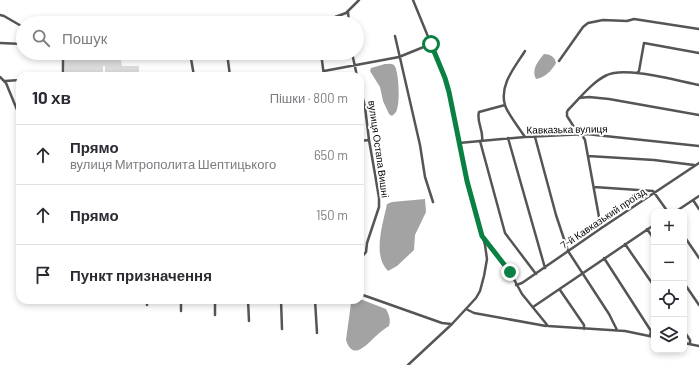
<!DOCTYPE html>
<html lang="uk">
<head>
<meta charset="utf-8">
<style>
  :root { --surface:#fff; --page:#f7f7f7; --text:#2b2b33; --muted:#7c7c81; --line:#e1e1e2 }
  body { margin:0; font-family:Barlow,sans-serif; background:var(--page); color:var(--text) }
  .controls { position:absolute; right:12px; bottom:12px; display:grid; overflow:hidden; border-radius:8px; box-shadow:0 2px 6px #0003 }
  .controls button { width:36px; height:36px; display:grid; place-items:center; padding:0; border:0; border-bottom:1px solid var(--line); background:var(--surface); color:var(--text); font:20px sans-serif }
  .stop { position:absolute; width:12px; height:12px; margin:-9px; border:3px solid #0b8043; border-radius:50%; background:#fff }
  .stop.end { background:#0b8043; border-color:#fff; box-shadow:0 1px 4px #0008 }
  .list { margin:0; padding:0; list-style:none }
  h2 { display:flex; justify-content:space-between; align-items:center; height:52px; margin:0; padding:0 16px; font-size:17px }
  h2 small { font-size:13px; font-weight:400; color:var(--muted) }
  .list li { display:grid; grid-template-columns:26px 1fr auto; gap:12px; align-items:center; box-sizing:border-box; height:60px; padding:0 16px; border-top:1px solid var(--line) }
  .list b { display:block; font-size:15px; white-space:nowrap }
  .list p { margin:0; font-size:13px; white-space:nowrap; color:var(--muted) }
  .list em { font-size:13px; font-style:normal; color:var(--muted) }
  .icon { flex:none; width:22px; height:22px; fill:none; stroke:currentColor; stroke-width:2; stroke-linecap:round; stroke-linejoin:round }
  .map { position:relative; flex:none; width:699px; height:365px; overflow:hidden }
  .search { position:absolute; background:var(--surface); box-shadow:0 2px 6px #0003; left:16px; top:16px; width:348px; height:44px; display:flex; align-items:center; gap:10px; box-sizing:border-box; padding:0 14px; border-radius:22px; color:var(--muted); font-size:15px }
  .panel { position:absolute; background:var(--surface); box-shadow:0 2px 6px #0003; left:16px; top:72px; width:348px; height:232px; border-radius:12px }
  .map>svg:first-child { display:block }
</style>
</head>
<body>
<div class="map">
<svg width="699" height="365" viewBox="0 0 699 365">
  <rect width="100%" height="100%" fill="#fff"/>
  <path fill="#dcdcdc" d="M 115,53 L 119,53 L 119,60 L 121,60 L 122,66 L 139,66 L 139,73 L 136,76 L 123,76 L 122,74 L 105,74 L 105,66 L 103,66 L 103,76 L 73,76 L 73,72 L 65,72 L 64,60 L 115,60 Z"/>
  <path fill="#a3a3a3" d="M 544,54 C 550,54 555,57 556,63 C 552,70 545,78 536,79 C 531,70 538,61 544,54 Z
    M 385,64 C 388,64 391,63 394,65 C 399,70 400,102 397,109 C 397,112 394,114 392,116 L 389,114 L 383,101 L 380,87 L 370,71 L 371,68 Z
    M 425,199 L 426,212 L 415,235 L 414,250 L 397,266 L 388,271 C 372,255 383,224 387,204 L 392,202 Z
    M 360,299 L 386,309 C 389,315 391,319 389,326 C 384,329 380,332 376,336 C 367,344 353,362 346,340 L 351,303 L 350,300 Z"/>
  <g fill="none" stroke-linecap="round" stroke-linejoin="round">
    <path stroke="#555" stroke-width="2.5" d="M 348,12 L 349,23
      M 0,15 L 4,16 L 23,27
      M 62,23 L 69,20 L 141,18
      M 201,23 L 213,21 L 296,19 L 335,17 L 346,13 L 359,0
      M 318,23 L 319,19
      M 395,36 L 420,145 L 425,177 L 433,202
      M 0,43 L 23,44
      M 525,51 C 515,67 499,85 505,105 C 506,111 521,131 525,137
      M 63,53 L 63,76
      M 190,53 L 194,76
      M 227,53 L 230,76
      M 321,53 L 324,76
      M 352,53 L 357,76
      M 559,61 L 583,27 L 588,23 L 603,20 L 627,21 L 634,19 L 699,29
      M 324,71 L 399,57 L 431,44
      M 637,73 L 639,71 L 644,43 L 699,53
      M 0,77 L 6,83 L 20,117
      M 5,81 L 20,80
      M 360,87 L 365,107 L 369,140 L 375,174 L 379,198 L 379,207 L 367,243 L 366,252 L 360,259
      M 579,98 L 589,97 L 609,99 L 699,115
      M 579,135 L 567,116 L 567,112 L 568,110 C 580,98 592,82 607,75 C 625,66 678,81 699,85
      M 582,135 L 585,140 L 601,228
      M 535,137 L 556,215 L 568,251 L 609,314 L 617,330
      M 508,138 L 545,268
      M 360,141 L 369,140
      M 480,141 L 505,233 L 536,274
      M 482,141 C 484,131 476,121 479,112 L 505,105
      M 459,143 L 525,137 L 586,134 L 699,146
      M 588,156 L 654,160 L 694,165
      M 594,187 L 653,191 L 668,212
      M 693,200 L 699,209
      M 675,212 L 699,196
      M 647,229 L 654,239
      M 684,236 L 699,258
      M 485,240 L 510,272 L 522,294 L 548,326 L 625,331 L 654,337
      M 625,244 L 654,286
      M 604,258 L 651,331 L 650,336
      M 684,283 L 699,305
      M 516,285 L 522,283 L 600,229 L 699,163
      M 560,290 L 584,325 L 584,329
      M 360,294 L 442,323 L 451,324
      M 215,300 L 215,315
      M 248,300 L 249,321
      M 281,300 L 282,329
      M 315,300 L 317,333
      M 147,305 L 147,300
      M 533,307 L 654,225
      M 466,309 L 474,313 L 546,326
      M 181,311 L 181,300
      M 684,331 L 690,340 L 690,344
      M 684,343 L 699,346
      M 408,365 L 452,324 L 476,298 L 480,291 L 484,276 L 487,259 L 485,245 L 467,181 L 449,92 L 445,78 L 413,0"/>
  </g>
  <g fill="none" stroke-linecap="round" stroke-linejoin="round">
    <path stroke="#0b8043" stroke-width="5" d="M 431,44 L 445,78 L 449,92 L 467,181 L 482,236 L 510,272"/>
  </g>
  <g text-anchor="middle" stroke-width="4" stroke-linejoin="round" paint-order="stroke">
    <g font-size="10" fill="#000" stroke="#fff">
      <text transform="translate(567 129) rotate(-1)" y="4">Кавказька вулиця</text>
      <text transform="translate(379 149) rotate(82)" y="4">вулиця Остапа Вишні</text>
      <text transform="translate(603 218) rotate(-34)" y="4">7-й Кавказький проїзд</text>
    </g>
  </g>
</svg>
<div class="controls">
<button>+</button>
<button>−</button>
<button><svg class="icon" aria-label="locate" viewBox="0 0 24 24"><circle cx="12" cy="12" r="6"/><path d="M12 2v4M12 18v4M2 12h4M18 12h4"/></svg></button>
<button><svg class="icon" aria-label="layers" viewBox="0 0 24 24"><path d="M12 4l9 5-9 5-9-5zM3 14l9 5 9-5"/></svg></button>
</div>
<div class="stop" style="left:431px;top:44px"></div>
<div class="stop end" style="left:510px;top:272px"></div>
<div class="search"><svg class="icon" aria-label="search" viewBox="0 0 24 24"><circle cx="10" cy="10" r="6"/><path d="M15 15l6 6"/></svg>Пошук</div>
<section class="panel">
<h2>10 хв<small>Пішки · 800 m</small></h2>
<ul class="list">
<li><svg class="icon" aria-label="ahead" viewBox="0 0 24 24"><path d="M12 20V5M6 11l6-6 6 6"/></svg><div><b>Прямо</b><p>вулиця Митрополита Шептицького</p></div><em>650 m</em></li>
<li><svg class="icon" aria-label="ahead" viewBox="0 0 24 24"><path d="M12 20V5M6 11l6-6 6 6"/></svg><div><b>Прямо</b></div><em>150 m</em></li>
<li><svg class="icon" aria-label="arrive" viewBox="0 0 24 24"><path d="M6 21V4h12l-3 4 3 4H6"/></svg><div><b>Пункт призначення</b></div></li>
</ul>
</section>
</div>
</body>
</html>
